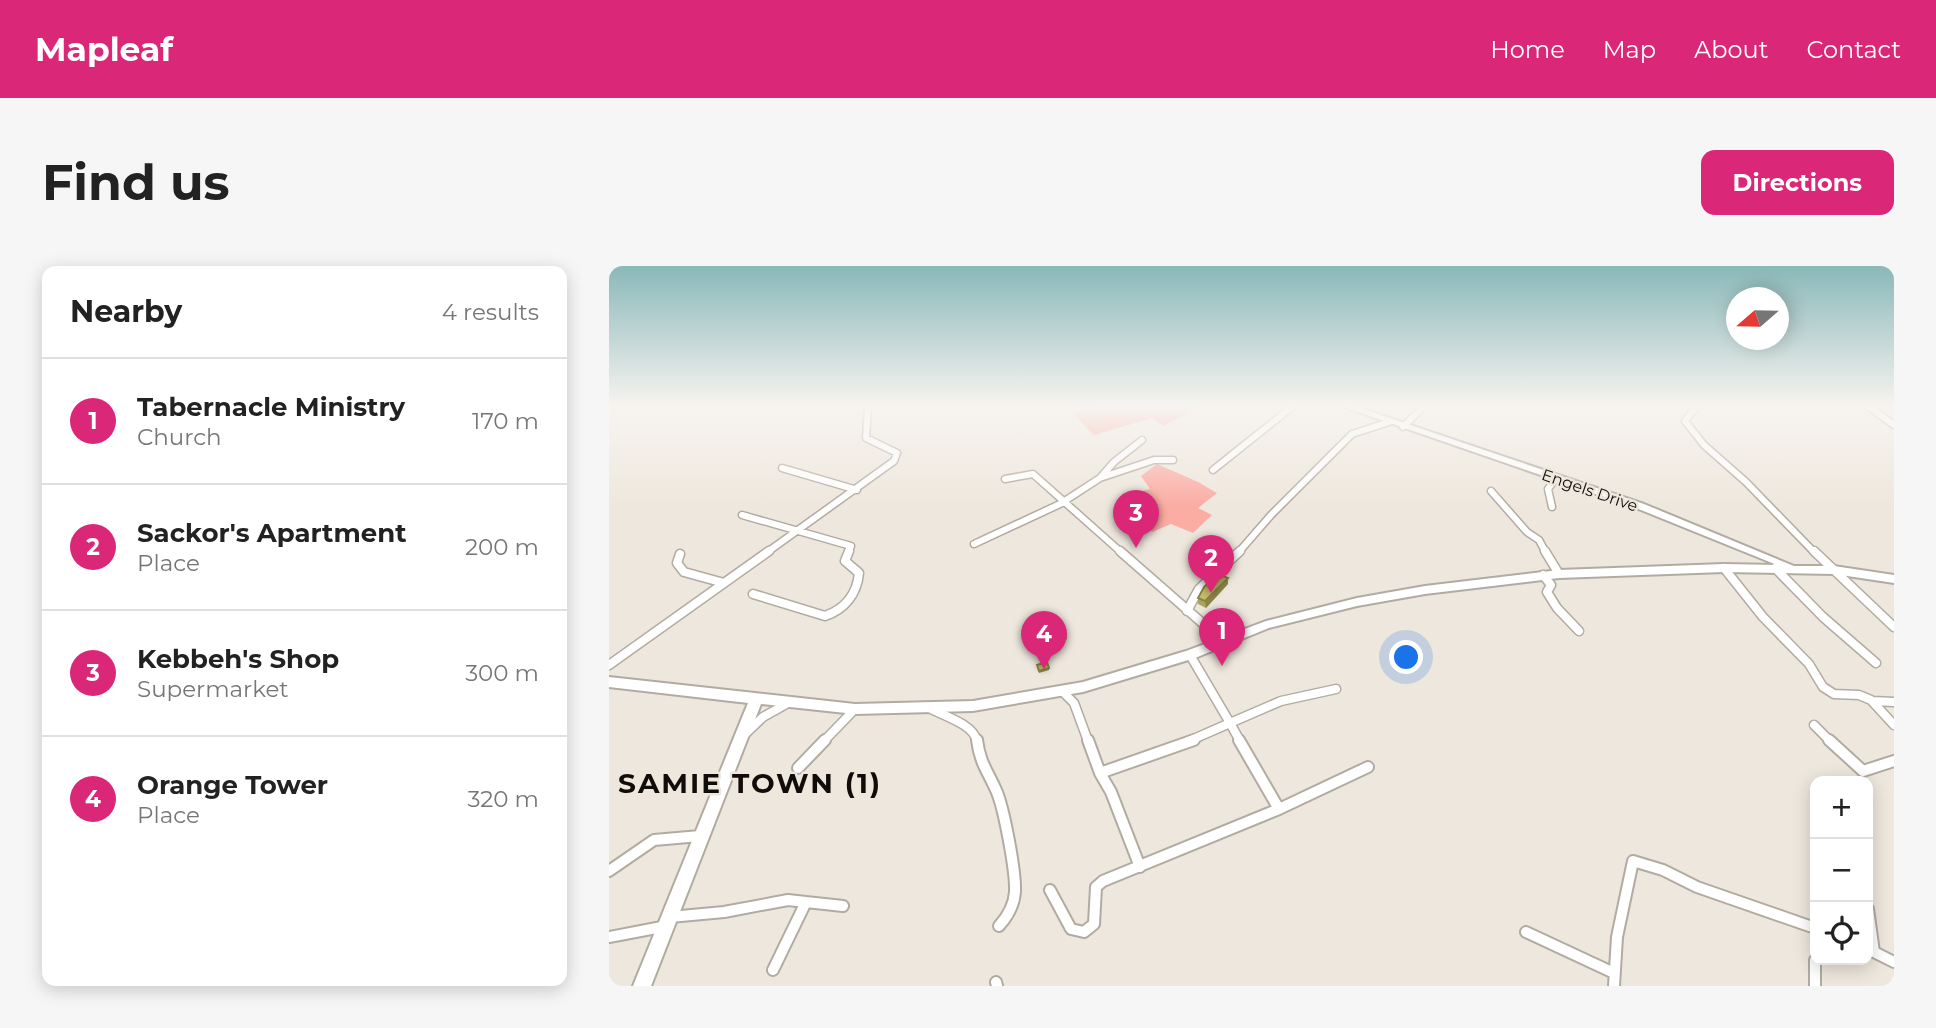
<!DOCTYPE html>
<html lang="en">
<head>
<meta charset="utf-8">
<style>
  :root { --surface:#fff; --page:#f6f6f6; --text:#222; --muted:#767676; --line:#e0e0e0; --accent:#db2777 }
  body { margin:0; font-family:Montserrat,sans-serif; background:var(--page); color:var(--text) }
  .controls { position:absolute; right:21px; bottom:21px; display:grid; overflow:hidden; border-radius:14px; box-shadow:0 4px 18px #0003 }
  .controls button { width:63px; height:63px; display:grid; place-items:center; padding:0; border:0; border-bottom:2px solid var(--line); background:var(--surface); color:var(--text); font:35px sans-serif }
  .compass { position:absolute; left:1117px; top:21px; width:63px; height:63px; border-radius:50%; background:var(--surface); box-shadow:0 4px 18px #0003; rotate:250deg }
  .you { position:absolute; left:798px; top:392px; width:24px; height:24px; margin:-18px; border:5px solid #fff; border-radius:50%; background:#1a73e8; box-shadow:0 0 0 10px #1a73e833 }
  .badge { display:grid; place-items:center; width:46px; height:46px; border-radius:50%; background:var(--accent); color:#fff; font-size:23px; font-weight:700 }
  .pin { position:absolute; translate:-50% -58px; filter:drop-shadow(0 2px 4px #0008) }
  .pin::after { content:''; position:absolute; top:37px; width:24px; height:21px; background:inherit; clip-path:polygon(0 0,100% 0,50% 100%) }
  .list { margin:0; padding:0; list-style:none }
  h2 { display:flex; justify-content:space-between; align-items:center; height:91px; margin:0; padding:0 28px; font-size:30px }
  h2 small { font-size:23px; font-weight:400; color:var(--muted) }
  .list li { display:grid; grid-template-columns:46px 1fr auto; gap:21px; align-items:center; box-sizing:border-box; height:126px; padding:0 28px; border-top:2px solid var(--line) }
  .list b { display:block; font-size:26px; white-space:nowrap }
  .list p { margin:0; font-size:23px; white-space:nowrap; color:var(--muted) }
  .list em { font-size:23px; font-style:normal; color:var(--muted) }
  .icon { flex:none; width:38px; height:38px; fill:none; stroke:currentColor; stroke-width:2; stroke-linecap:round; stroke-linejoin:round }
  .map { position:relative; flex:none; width:1285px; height:720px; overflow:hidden; border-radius:14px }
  header { display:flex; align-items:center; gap:42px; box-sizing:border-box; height:98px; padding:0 35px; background:var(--accent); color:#fff }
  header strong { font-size:33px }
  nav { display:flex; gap:38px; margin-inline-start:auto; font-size:24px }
  .intro { display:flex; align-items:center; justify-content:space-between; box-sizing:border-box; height:168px; padding:0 42px }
  h1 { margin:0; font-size:49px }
  .button { padding:18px 32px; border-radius:14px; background:var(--accent); color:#fff; font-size:24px; font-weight:700 }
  main { display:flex; gap:42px; padding:0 42px }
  aside { flex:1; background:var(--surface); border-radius:14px; box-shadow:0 4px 18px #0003 }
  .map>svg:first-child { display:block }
</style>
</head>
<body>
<header>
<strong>Mapleaf</strong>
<nav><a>Home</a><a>Map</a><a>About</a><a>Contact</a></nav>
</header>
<div class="intro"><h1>Find us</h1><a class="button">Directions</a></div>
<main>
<aside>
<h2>Nearby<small>4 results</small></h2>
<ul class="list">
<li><span class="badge">1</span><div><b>Tabernacle Ministry</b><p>Church</p></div><em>170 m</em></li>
<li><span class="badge">2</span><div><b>Sackor's Apartment</b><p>Place</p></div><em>200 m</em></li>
<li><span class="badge">3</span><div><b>Kebbeh's Shop</b><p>Supermarket</p></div><em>300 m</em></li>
<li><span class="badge">4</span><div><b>Orange Tower</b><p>Place</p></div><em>320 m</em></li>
</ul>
</aside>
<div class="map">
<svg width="1285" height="720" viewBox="0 0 1285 720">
  <rect width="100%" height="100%" fill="#eee7dd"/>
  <path fill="#fbaca3" d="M 488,140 L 593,140 L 554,160 L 543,152 L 485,169 L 464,148 Z
    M 548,198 L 589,216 L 608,227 L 589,242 L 603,249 L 584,267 L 562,258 L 543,266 L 539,261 L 529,264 L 505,247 L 524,236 L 525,227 L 541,223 L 532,210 Z"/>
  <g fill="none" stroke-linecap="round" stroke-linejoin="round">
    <defs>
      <path id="street-far2" d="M 1088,140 L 1076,155 L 1095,179 L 1137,216 L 1206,287
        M 1259,140 L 1285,159
        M 794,161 L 815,140
        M 173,202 L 248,224
        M 604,204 L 684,140
        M 491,212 L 545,194 L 564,194
        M 396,213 L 424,208 L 513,287
        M 882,225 L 918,266 L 930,274 L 937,287
        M 943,241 L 939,223 L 947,212
        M 133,249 L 242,280 L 239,287
        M 365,278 L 451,238 L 491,212 L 505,196 L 533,174
        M 157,287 L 285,195 L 288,187 L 257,172 L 259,140
        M 629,287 L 662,249 L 743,168 L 780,156"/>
      <path id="street-far1" d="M 511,285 L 615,376
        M 936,285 L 950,308
        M 1205,285 L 1285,361
        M 71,288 L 68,297 L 75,306 L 115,317
        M 1115,302 L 1154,351 L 1200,398 L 1214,421 L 1225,428 L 1250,429 L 1262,434 L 1285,459
        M 1166,302 L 1214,351 L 1267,397
        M 934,309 L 942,319 L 938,326 L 948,342 L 970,365
        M 144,328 L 216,350 C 236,343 248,328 250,307 L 236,295 L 240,285
        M 578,345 L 590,323 L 631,285
        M 581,389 L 621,457 L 672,435 L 727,423
        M 0,399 L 160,285
        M 453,425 L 465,437 L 479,475
        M 1264,435 L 1285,436
        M 320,442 C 335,450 364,458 368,475
        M 1205,459 L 1221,475
        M 135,469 L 154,451 L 179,437
        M 215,475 L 246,443
        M 580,475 L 621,457 L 631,475"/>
      <path id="street" d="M 368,474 C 371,497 378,504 387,524 C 395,542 407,606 406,626 C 405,640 399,650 390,660
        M 479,474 L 491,507 L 585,474
        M 1220,474 L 1254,505 L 1285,495
        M 189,502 L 216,474
        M 491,507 L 502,526 L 531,601
        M 670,543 L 759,501
        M 0,605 L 45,574 L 91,570
        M 441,624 L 462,663 L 475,666 L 485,658 L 487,621 L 494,615 L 670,543 L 630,474
        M 197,636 L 234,640
        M 1259,643 L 1265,686
        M 61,651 L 115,646 L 179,634 L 197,636 L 164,704
        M 917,666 L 1005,707
        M 0,671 L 58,660
        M 1259,683 L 1285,696
        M 1206,694 L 1206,720
        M 387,716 L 388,720
        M 1005,720 L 1008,671 L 1024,595 L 1054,604 L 1088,621 L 1206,662"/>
      <path id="secondary" d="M 732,140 L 745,140 L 1035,238 L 1185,300 L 1225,300 L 1285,309 L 1285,317 L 1225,308 L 1115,306 L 950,312 L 816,328 L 748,340 L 660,362 L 586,392 L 474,426 L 364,445 L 246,448 L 152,438 L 42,720 L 24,720 L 139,437 L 0,421 L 0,411 L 246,438 L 364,435 L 474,416 L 577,385 L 657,355 L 748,332 L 816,320 L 950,304 L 1115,298 L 1168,299 L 1027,242 Z"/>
    </defs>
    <use href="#street-far2" stroke="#b1aba1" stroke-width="9"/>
    <use href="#street-far1" stroke="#b1aba1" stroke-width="11"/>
    <use href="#street" stroke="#b1aba1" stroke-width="14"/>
    <use href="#secondary" stroke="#b1aba1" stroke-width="4"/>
    <use href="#street-far2" stroke="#fff" stroke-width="6"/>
    <use href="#street-far1" stroke="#fff" stroke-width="8"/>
    <use href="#street" stroke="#fff" stroke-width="10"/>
    <use href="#secondary" fill="#fff" fill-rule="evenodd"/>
  </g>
  <path fill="#aca359" d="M 619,318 L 597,342 L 589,338 L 589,332 Z"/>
  <path fill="#8c8548" d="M 619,312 L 619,318 L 597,342 L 596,335 Z
    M 457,368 L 458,373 L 440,383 L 438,378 Z
    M 440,402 L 440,404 L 430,407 L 430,405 Z"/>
  <path fill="#c8be67" stroke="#8c8548" stroke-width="2" d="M 609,308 L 619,312 L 596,335 L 589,332 L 595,321 Z
    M 454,361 L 457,368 L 438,378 L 434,368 Z
    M 438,396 L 440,402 L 430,405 L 428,399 Z"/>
  <linearGradient id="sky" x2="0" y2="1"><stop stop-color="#8ab8b9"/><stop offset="0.58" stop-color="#f7f4f0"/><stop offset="1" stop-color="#f7f4f0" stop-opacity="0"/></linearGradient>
  <rect width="1285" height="241" fill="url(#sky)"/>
  <g text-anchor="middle" stroke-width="5" stroke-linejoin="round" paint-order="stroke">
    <g font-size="16" fill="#0f0c09" stroke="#eee7dd">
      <text transform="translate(981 224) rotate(19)" y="6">Engels Drive</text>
    </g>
    <g font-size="28" font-weight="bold" letter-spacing="2" fill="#0f0c09" stroke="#eee7dd">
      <text x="141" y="527">SAMIE TOWN (1)</text>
    </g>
  </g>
</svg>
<div class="controls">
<button>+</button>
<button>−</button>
<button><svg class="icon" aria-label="locate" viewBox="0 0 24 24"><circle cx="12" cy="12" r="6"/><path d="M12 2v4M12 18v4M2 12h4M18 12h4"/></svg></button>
</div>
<svg class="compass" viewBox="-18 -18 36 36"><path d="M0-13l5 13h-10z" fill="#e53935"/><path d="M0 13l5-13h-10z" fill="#767676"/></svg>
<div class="you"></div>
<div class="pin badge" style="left:613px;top:400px">1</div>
<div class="pin badge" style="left:602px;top:327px">2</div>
<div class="pin badge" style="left:527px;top:282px">3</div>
<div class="pin badge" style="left:435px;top:403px">4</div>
</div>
</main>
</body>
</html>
